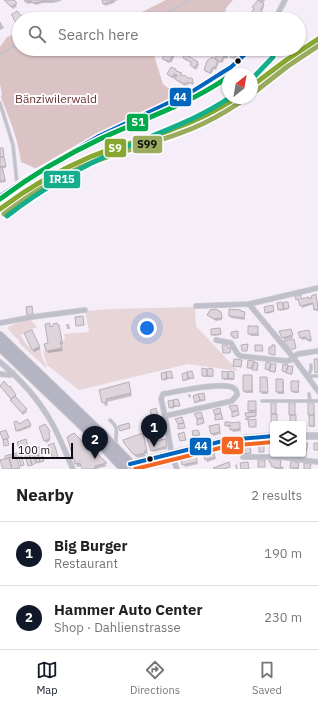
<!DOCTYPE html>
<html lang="en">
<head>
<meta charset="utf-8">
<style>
  :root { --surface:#fff; --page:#f6f6f6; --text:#222; --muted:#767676; --line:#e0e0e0; --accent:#111827 }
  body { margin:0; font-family:"IBM Plex Sans",sans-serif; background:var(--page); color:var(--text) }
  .controls { position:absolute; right:12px; bottom:12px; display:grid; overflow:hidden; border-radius:4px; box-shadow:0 1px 3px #0004 }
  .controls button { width:36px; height:36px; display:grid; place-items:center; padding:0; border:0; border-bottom:1px solid var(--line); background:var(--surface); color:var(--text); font:20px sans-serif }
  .compass { position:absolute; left:222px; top:68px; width:36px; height:36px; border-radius:50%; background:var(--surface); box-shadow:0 1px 3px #0004; rotate:31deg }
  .scale { position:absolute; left:12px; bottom:10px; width:61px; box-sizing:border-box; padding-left:4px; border:2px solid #0f0c11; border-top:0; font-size:11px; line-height:14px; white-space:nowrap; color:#0f0c11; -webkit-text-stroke:3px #fefcff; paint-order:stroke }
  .you { position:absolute; left:147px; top:328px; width:14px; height:14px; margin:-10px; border:3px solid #fff; border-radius:50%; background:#1a73e8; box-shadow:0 0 0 6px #1a73e833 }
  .badge { display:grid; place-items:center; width:26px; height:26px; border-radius:50%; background:var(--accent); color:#fff; font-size:13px; font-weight:700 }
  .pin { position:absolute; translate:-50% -33px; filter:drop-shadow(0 1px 2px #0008) }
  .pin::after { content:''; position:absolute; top:21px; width:14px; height:12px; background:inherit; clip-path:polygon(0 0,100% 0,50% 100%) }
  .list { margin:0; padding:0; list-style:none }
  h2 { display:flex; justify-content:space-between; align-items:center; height:52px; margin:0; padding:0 16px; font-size:17px }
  h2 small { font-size:13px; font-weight:400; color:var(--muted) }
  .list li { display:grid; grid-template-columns:26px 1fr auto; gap:12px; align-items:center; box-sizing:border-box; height:64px; padding:0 16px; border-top:1px solid var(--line) }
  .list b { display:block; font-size:15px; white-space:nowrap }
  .list p { margin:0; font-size:13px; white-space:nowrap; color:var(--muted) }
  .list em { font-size:13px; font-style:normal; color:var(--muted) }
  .icon { flex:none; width:22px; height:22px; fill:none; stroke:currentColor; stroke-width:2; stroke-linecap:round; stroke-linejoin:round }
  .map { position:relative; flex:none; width:318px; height:469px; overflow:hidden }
  .search { position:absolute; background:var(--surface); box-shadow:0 1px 3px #0004; left:12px; right:12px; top:12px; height:44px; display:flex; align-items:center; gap:10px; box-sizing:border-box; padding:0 14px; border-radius:22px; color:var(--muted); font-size:15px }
  .sheet { height:180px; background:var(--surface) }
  nav { display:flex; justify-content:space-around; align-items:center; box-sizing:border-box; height:56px; border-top:1px solid var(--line); background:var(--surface); font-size:11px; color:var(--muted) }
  nav a { display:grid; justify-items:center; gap:2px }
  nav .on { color:var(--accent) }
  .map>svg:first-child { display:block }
</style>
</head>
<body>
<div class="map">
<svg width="318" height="469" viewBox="0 0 318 469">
  <rect width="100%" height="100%" fill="#f5eef8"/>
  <path fill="#e7d5d8" d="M 195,307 L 196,326 L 238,371 L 188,364 L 79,390 L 47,365 L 43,351 L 62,349 L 62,343 L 65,338 L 64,334 L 89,332 L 85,311 L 113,309 Z
    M 30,319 L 37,327 L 20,335 L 32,351 L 40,347 L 41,355 L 47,367 L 46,368 L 19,343 L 20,342 L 8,329 L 9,326 C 16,324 22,320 30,319 Z"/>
  <path fill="#dac2c5" d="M 166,0 L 233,0 L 226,8 L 224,18 L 220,19 L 99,19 L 132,17 Z
    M 19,33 L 19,49 L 152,49 L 163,84 L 168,88 L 186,92 L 168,103 L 95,134 L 37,169 L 21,162 C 18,139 10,119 1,98 L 2,94 L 0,84 L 0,47 L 7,37 Z"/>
  <path fill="#0003" d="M 5,0 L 14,0 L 17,6 L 13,9 Z
    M 26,0 L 61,0 L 61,1 L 53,3 L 42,3 L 36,5 L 33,3 L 27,4 Z
    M 103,0 L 119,0 L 115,1 L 114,3 L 105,6 Z
    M 258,0 L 265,0 L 263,4 L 264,7 L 258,19 L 252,19 L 254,16 L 252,14 L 258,1 Z
    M 0,21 L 4,28 L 0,30 Z
    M 165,49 L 177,49 L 172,62 L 168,63 L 163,59 L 166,52 Z
    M 222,49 L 227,49 L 230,52 L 227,59 L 225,58 L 222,63 L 219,62 L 216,70 L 214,69 L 211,74 L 206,72 L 205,70 L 215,60 L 218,52 Z
    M 236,49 L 242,49 L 243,51 L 240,56 L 235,60 L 232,57 L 237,50 Z
    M 185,56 L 198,63 L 199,65 L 196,70 L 192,67 L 191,65 L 192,63 L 185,60 L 184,58 Z
    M 175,70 L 177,72 L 181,74 L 183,77 L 191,79 L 194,83 L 193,85 L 189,83 L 188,86 L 186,84 L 185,86 L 177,81 L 175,77 L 174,79 L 169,76 L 168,74 Z
    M 2,149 L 6,168 L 3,168 L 6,182 L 0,183 L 0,150 Z
    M 300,296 L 302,300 L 309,300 L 316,298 L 318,311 L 316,311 L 314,304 L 302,308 L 299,301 L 297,299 Z
    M 288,303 L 289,309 L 280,311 L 278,304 Z
    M 273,307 L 274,312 L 267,314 L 265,308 Z
    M 221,312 L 222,320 L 216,321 L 210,317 L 208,315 Z
    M 244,312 L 245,320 L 231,318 L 230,316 Z
    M 49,324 L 51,327 L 59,326 L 60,329 L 63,344 L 61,345 L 63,351 L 48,353 L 47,350 L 50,344 Z
    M 66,324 L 69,324 L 70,329 L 67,329 Z
    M 257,327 L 259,336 L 251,336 L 249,334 Z
    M 220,329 L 221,335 L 213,336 L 212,334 Z
    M 31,331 L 40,349 L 34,352 L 25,334 Z
    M 309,331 L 312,341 L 309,342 L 307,339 L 302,340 L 301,338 Z
    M 281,332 L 292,332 L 293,338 L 284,340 Z
    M 253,362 L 258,365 L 258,371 L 248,368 Z
    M 271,364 L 276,367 L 275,373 L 266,369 Z
    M 284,365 L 292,367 L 292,375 L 284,372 Z
    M 203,369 L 213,370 L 213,377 L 204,377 Z
    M 223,372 L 234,374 L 234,380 L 224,380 Z
    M 171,373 L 173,379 L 170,378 L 164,381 L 162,374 Z
    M 192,373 L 194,379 L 191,379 L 185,381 L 184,380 Z
    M 244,376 L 251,376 L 252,378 L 253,393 L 245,393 L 244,391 Z
    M 261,378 L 267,378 L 268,380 L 268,394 L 262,394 L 261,392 Z
    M 282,380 L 284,382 L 284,394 L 278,394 L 277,392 Z
    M 292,382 L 298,382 L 299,393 L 293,393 Z
    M 4,383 L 11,389 L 16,397 L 16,398 L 26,409 L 27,412 L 23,415 L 2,388 Z
    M 128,383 L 132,396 L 107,402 L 108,405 L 105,406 L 100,390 Z
    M 188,394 L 190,394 L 191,397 L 189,398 Z
    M 204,395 L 205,401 L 203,401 L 196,403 L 196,402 Z
    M 178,401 L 180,407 L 178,406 L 171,409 L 169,402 Z
    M 255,402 L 257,412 L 254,412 L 256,417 L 249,418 L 249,420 L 245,420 L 245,418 L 247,418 L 247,417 L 250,414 L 249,411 Z
    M 314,405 L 315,427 L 310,427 L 310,426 Z
    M 156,410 L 161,424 L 156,426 L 151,411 Z
    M 28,421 L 31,427 L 18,432 L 17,430 L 18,425 Z
    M 239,423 L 241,431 L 233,432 L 231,427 L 228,427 L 226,425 Z
    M 44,425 L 50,434 L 49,435 L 50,441 L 46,443 L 40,427 Z
    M 219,428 L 221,434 L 213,436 L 212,434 Z
    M 142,434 L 148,454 L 145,454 L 146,456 L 140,458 L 136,457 L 127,446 Z
    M 154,438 L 155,442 L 166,442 L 167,449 L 153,452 L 151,450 Z
    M 27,442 L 28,449 L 21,451 L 20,449 Z
    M 303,444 L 307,444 L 308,446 L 306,458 L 300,457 L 299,455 L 299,454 L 303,454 Z
    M 250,445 L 251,454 L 245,455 L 244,454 Z
    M 235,446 L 237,454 L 226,456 L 225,454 Z
    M 94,453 L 107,466 L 96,469 L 83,469 L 82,466 L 77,467 L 76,464 Z
    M 214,453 L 216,459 L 207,462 L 206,459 Z
    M 195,456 L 198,464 L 185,467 L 182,459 Z
    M 280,461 L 281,463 L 281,468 L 283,469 L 275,469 L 270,462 Z
    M 237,464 L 237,466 L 238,469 L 236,469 L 235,465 Z
    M 299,464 L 299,469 L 292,469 L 291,468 Z"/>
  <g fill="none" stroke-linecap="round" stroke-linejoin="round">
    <path stroke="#b2c1d6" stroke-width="1" d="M 157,19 L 187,1
      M 0,55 L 19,43"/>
  </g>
  <path fill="#ded4db" stroke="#b6b0b6" d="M 4,0 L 14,0 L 17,3 L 11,7 Z
    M 25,0 L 46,0 L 46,1 L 34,3 L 32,3 L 31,1 L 25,2 Z
    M 102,0 L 114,0 L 114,1 L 103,4 Z
    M 258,0 L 264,4 L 261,9 L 262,11 L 257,17 L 251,14 L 254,8 L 252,7 Z
    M 17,11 L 23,17 L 23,19 L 19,19 L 19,25 L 13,19 L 14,18 L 11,15 Z
    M 175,49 L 174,54 L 169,61 L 162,59 L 166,51 L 164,49 Z
    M 220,49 L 229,49 L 226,57 L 224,56 L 220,62 L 215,58 L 217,55 L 215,54 Z
    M 236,49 L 242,49 L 239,54 L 233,58 L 230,57 Z
    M 185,54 L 198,62 L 195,68 L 190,65 L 191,62 L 183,58 Z
    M 212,57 L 218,61 L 215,68 L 213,67 L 210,73 L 204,70 L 207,61 Z
    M 171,67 L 176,69 L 176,71 L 182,73 L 180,75 L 183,76 L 184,75 L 188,78 L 192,78 L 193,81 L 192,83 L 190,83 L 188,82 L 186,84 L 184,83 L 184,84 L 175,79 L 177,75 L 174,74 L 172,77 L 167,74 Z
    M 0,148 L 3,148 L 4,156 L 0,157 Z
    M 0,157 L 4,157 L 6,166 L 0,167 Z
    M 0,167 L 2,167 L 5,180 L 0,181 Z
    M 316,294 L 318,309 L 314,310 L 313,303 L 300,306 L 298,299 L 296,300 L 295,296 L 301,295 L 301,299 L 309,297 L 309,299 L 312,298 L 311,296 Z
    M 282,302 L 284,309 L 278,310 L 277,303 Z
    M 285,302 L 288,302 L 289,308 L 284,309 L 283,303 Z
    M 273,305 L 274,311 L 265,313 L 264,307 Z
    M 32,306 L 33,314 L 27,315 L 26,307 Z
    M 216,309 L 221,312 L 222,318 L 214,319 L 207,315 L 210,310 Z
    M 229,309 L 241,310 L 241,311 L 245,312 L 244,318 L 229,316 Z
    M 83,316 L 84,325 L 76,326 L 75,317 Z
    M 50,323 L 50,327 L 53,326 L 53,324 L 57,323 L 58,325 L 59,325 L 62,341 L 60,342 L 62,348 L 46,351 L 44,344 L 48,343 L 45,324 Z
    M 248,326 L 258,326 L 258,334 L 248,334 Z
    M 220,328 L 221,334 L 211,335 L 211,329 Z
    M 291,329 L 293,335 L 282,338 L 279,331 Z
    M 32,330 L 40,347 L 32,350 L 24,333 Z
    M 309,330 L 311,339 L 307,340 L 306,337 L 300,338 L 298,332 Z
    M 238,331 L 238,338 L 233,338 L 233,336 L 231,336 L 231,332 Z
    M 294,339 L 296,348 L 291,350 L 284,341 Z
    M 248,344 L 247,351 L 242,351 L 241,345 Z
    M 222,345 L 227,345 L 227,347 L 231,348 L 230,353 L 223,353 Z
    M 255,345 L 262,345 L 263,351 L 255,351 Z
    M 272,345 L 275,345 L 275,355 L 269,354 L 269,347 L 272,347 Z
    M 234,359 L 242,360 L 241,367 L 233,366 Z
    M 314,359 L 318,359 L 318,372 L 315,373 Z
    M 248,360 L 254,361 L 252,368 L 247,368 Z
    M 254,362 L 258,363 L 257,370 L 252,370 Z
    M 266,362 L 271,363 L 269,370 L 265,369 Z
    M 271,364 L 276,364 L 275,372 L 269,371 Z
    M 283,364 L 288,365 L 286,372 L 282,371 Z
    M 288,366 L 293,366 L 292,374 L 286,373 Z
    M 202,368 L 207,369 L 207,376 L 202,376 Z
    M 209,368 L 213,369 L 213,376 L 207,376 L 207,369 L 209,369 Z
    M 171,371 L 173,378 L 167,378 L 166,372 Z
    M 192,371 L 194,378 L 188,378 L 187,372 Z
    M 222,371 L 228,372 L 228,378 L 222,379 Z
    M 229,371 L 234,372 L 234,379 L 228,378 L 228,372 L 229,372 Z
    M 166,372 L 167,378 L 162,380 L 161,373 Z
    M 187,372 L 188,378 L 183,381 L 182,374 Z
    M 243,375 L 252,375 L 252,391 L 243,391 Z
    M 260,377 L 267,377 L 268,392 L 260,392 Z
    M 276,379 L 283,379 L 283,392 L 276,392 Z
    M 4,381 L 9,387 L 10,386 L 16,395 L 11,399 L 0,386 Z
    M 291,381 L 299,381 L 298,392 L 291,391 Z
    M 129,382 L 131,393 L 106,399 L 107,402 L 102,403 L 99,390 Z
    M 204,393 L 205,400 L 200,400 L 198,394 Z
    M 198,394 L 200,400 L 195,403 L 193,396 Z
    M 15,396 L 27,409 L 22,413 L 10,400 Z
    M 178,399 L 180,406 L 174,406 L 173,400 Z
    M 173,400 L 174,406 L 169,408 L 168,401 Z
    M 248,401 L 256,401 L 256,410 L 248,411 Z
    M 271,403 L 276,403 L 276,414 L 271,414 Z
    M 289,403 L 295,403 L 295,415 L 289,415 Z
    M 308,403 L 314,403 L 314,415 L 308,415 Z
    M 237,405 L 238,410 L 232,412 L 229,406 Z
    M 156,408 L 159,420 L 153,421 L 150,410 Z
    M 220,408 L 221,413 L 215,415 L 213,410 Z
    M 238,410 L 239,415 L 232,417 L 232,412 Z
    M 201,412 L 203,418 L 197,419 L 194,414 Z
    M 256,412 L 256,416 L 246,417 L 245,413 Z
    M 221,413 L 223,419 L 215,420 L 215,415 Z
    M 271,414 L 277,414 L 277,424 L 273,424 L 273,426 L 271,426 Z
    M 290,415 L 296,415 L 296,424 L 290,424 Z
    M 309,415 L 314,415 L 314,426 L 309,426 Z
    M 182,417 L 184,423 L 178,424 L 175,419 Z
    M 203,418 L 204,423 L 197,425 L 197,419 Z
    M 28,419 L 31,425 L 16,431 L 14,422 L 17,421 L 19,424 Z
    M 256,419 L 256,427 L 249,427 L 248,420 Z
    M 225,422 L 230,422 L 230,423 L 240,422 L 240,429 L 230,430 L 230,425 L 225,426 Z
    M 129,423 L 130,428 L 120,431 L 118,426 Z
    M 184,423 L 185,428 L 178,429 L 178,424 Z
    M 45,424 L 50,431 L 49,433 L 50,439 L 44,441 L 39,427 Z
    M 219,424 L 220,432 L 211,434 L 209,426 Z
    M 6,430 L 9,438 L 3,440 L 0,432 Z
    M 198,430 L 200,435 L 193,436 L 192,431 Z
    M 184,432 L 186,440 L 180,441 L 178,434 Z
    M 74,433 L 89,448 L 92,448 L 94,451 L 107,463 L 95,466 L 96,468 L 93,469 L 82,469 L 80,463 L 75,464 L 67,437 Z
    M 143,433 L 147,451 L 144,451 L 145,453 L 137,455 L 133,454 L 124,443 L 123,440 Z
    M 154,437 L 155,441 L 166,439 L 167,446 L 151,451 L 147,439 Z
    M 7,438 L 9,445 L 4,446 L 3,440 Z
    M 26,439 L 28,447 L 19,450 L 17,442 Z
    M 54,443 L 58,457 L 53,459 L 48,445 Z
    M 303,443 L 308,443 L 305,456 L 298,456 L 298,454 L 303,454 Z
    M 314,443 L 318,443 L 318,450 L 314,450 Z
    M 250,444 L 251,453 L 243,454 L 242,445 Z
    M 259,444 L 264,444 L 264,452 L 259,452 Z
    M 235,445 L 236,452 L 224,454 L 223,447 Z
    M 40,447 L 44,461 L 40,462 L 36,448 Z
    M 36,448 L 40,462 L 37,463 L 33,449 Z
    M 213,449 L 215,457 L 205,460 L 203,452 Z
    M 32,450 L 36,463 L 32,465 L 28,451 Z
    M 28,451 L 32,465 L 28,466 L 24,452 Z
    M 20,452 L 21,454 L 5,459 L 5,456 Z
    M 21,454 L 24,465 L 21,466 L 18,455 Z
    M 196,454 L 197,462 L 182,465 L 181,458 Z
    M 16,456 L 20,468 L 12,469 L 9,458 Z
    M 9,458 L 12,469 L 3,469 L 0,460 Z
    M 269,459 L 281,460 L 280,467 L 283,467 L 283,469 L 273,467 L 273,466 L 271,466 L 271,463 L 269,462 Z
    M 258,460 L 265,460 L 265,467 L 258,467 Z
    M 291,461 L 299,463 L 298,468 L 290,468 Z
    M 229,462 L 230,467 L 224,469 L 214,469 L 213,468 Z
    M 248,462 L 249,469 L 241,469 L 240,463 Z
    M 304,463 L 311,464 L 310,469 L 304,469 Z"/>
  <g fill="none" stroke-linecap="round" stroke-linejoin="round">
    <defs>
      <path id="service" d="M 242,50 L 246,53
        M 0,103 L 13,145 L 17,183
        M 308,375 L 311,370 L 311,365
        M 310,378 L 312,376 L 318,376
        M 309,394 L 310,401
        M 262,401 L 318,401
        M 110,420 C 120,429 115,432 116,444
        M 147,433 L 167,428"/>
      <path id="minor" d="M 275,19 L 285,0
        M 0,196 L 35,173 L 99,136 L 193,91 L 231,67 L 251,49
        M 249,304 L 293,357 L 318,391
        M 196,306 L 249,304 L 318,288
        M 0,323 L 32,317 L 85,310
        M 216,340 L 231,343 L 237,353 L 240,356 L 287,361 L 294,359
        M 293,357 L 298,354 L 318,351
        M 0,362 C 19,378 36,396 49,418 C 59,434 65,452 73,469
        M 0,374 L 10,375 L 13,373
        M 165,416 L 161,399 L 163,394 C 176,392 226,380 235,389 C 237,391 237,393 237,395 L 232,401 L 165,416 L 172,456 L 177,469
        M 243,457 L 281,457 L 318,462"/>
      <path id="tertiary" d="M 303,436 L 318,436
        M 130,464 L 227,440 L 273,436"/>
      <path id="motorway" d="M 0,336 L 102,434
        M 0,347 L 93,436"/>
    </defs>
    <use href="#service" stroke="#cfcbd2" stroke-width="4"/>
    <use href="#minor" stroke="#cfcbd2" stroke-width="6"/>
    <use href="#tertiary" stroke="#cfcbd2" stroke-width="8"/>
    <use href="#motorway" stroke="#cfcbd2" stroke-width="10"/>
    <use href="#service" stroke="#c0c0cb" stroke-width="2"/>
    <use href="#minor" stroke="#c0c0cb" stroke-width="4.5"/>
    <use href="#tertiary" stroke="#c0c0cb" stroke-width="5.5"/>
    <use href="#motorway" stroke="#b5b4c2" stroke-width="8"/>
    <defs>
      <path id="motorway-bridge" d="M 102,434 L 136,469
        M 93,436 L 124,469"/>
    </defs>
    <use href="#motorway-bridge" stroke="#cfcbd2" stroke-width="10" stroke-linecap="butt"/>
    <use href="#motorway-bridge" stroke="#b5b4c2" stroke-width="8"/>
    <defs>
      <path id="bus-1" d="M 0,196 L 35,173 L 99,136 L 193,91 L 231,67 L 251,49
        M 130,464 L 227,440 L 273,436"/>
      <path id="bus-2" d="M 135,469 L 228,446 L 273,442"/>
    </defs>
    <use href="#bus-1" stroke="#fefcff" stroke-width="7"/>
    <use href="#bus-2" stroke="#fefcff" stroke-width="7"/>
    <use href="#bus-1" stroke="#0065bd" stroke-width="4"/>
    <use href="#bus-2" stroke="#f26522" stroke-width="4"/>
    <defs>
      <path id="rail-1" d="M 252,86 L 285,61 L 318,39
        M 0,209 C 28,188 57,171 90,157 C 117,146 146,140 173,129 C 196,121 216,111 236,98"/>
      <path id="rail-2" d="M 256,91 L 288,66 L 318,46
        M 4,214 C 31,193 61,175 93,162 C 125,150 159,142 191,129 C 208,122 224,113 239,103"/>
      <path id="rail-3" d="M 0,199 C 32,175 66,155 102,138 C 143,119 187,105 225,79"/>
      <path id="rail-4" d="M 252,79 L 273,57
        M 7,216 C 43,188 82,166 124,148 C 159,132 197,120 229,98"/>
    </defs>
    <use href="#rail-1" stroke="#fefcff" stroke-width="8"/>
    <use href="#rail-2" stroke="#fefcff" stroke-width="8"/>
    <use href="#rail-3" stroke="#fefcff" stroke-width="8"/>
    <use href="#rail-4" stroke="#fefcff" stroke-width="8"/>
    <use href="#rail-1" stroke="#88a730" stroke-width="5"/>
    <use href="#rail-2" stroke="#99ab5d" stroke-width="5"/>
    <use href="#rail-3" stroke="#00ab4d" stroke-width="5"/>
    <use href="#rail-4" stroke="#15ae8d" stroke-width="5"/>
  </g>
  <g fill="#0f0c11" stroke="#fefcff" stroke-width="1.5">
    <circle cx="238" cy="61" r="3.5"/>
    <circle cx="150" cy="459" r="3.5"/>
  </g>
  <g text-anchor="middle" stroke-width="4" stroke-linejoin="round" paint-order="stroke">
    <g font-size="12" fill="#66322f" stroke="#fefcff">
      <text x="56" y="103">Bänziwilerwald</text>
    </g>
  </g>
  <g stroke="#fefcff" stroke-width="1.5">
    <rect x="169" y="87" width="23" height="20" rx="4" fill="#0065bd"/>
    <rect x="126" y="113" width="23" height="19" rx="4" fill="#00ab4d"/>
    <rect x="132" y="135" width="31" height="19" rx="4" fill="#99ab5d"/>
    <rect x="104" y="138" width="23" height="20" rx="4" fill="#88a730"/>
    <rect x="43" y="170" width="38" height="19" rx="4" fill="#15ae8d"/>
    <rect x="221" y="436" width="23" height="19" rx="4" fill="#f26522"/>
    <rect x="189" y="437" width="23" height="19" rx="4" fill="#0065bd"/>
  </g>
  <g font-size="11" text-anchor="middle" font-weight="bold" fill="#fff">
    <text x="180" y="101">44</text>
    <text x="138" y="126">S1</text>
    <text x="115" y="152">S9</text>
    <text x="62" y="183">IR15</text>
    <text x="233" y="449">41</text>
    <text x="201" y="450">44</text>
  </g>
  <g font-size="11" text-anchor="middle" font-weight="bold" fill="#111">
    <text x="147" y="148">S99</text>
  </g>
</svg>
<div class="controls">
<button><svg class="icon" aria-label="layers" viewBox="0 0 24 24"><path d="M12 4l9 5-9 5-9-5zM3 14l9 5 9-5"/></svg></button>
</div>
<svg class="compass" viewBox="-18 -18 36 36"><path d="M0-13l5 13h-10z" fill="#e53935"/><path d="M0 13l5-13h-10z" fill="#767676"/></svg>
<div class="scale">100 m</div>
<div class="you"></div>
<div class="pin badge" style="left:154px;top:447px">1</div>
<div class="pin badge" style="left:95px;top:459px">2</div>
<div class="search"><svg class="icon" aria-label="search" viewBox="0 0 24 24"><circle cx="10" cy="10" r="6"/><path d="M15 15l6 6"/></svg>Search here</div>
</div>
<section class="sheet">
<h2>Nearby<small>2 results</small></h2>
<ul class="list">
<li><span class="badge">1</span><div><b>Big Burger</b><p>Restaurant</p></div><em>190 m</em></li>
<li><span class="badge">2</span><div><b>Hammer Auto Center</b><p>Shop · Dahlienstrasse</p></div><em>230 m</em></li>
</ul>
</section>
<nav>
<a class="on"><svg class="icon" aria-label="map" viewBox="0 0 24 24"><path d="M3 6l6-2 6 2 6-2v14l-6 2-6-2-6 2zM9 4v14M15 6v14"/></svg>Map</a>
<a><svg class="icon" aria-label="directions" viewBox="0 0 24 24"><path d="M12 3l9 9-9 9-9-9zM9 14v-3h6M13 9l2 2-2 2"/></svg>Directions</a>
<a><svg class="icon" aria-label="saved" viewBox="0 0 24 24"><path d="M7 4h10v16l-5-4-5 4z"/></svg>Saved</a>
</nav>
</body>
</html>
